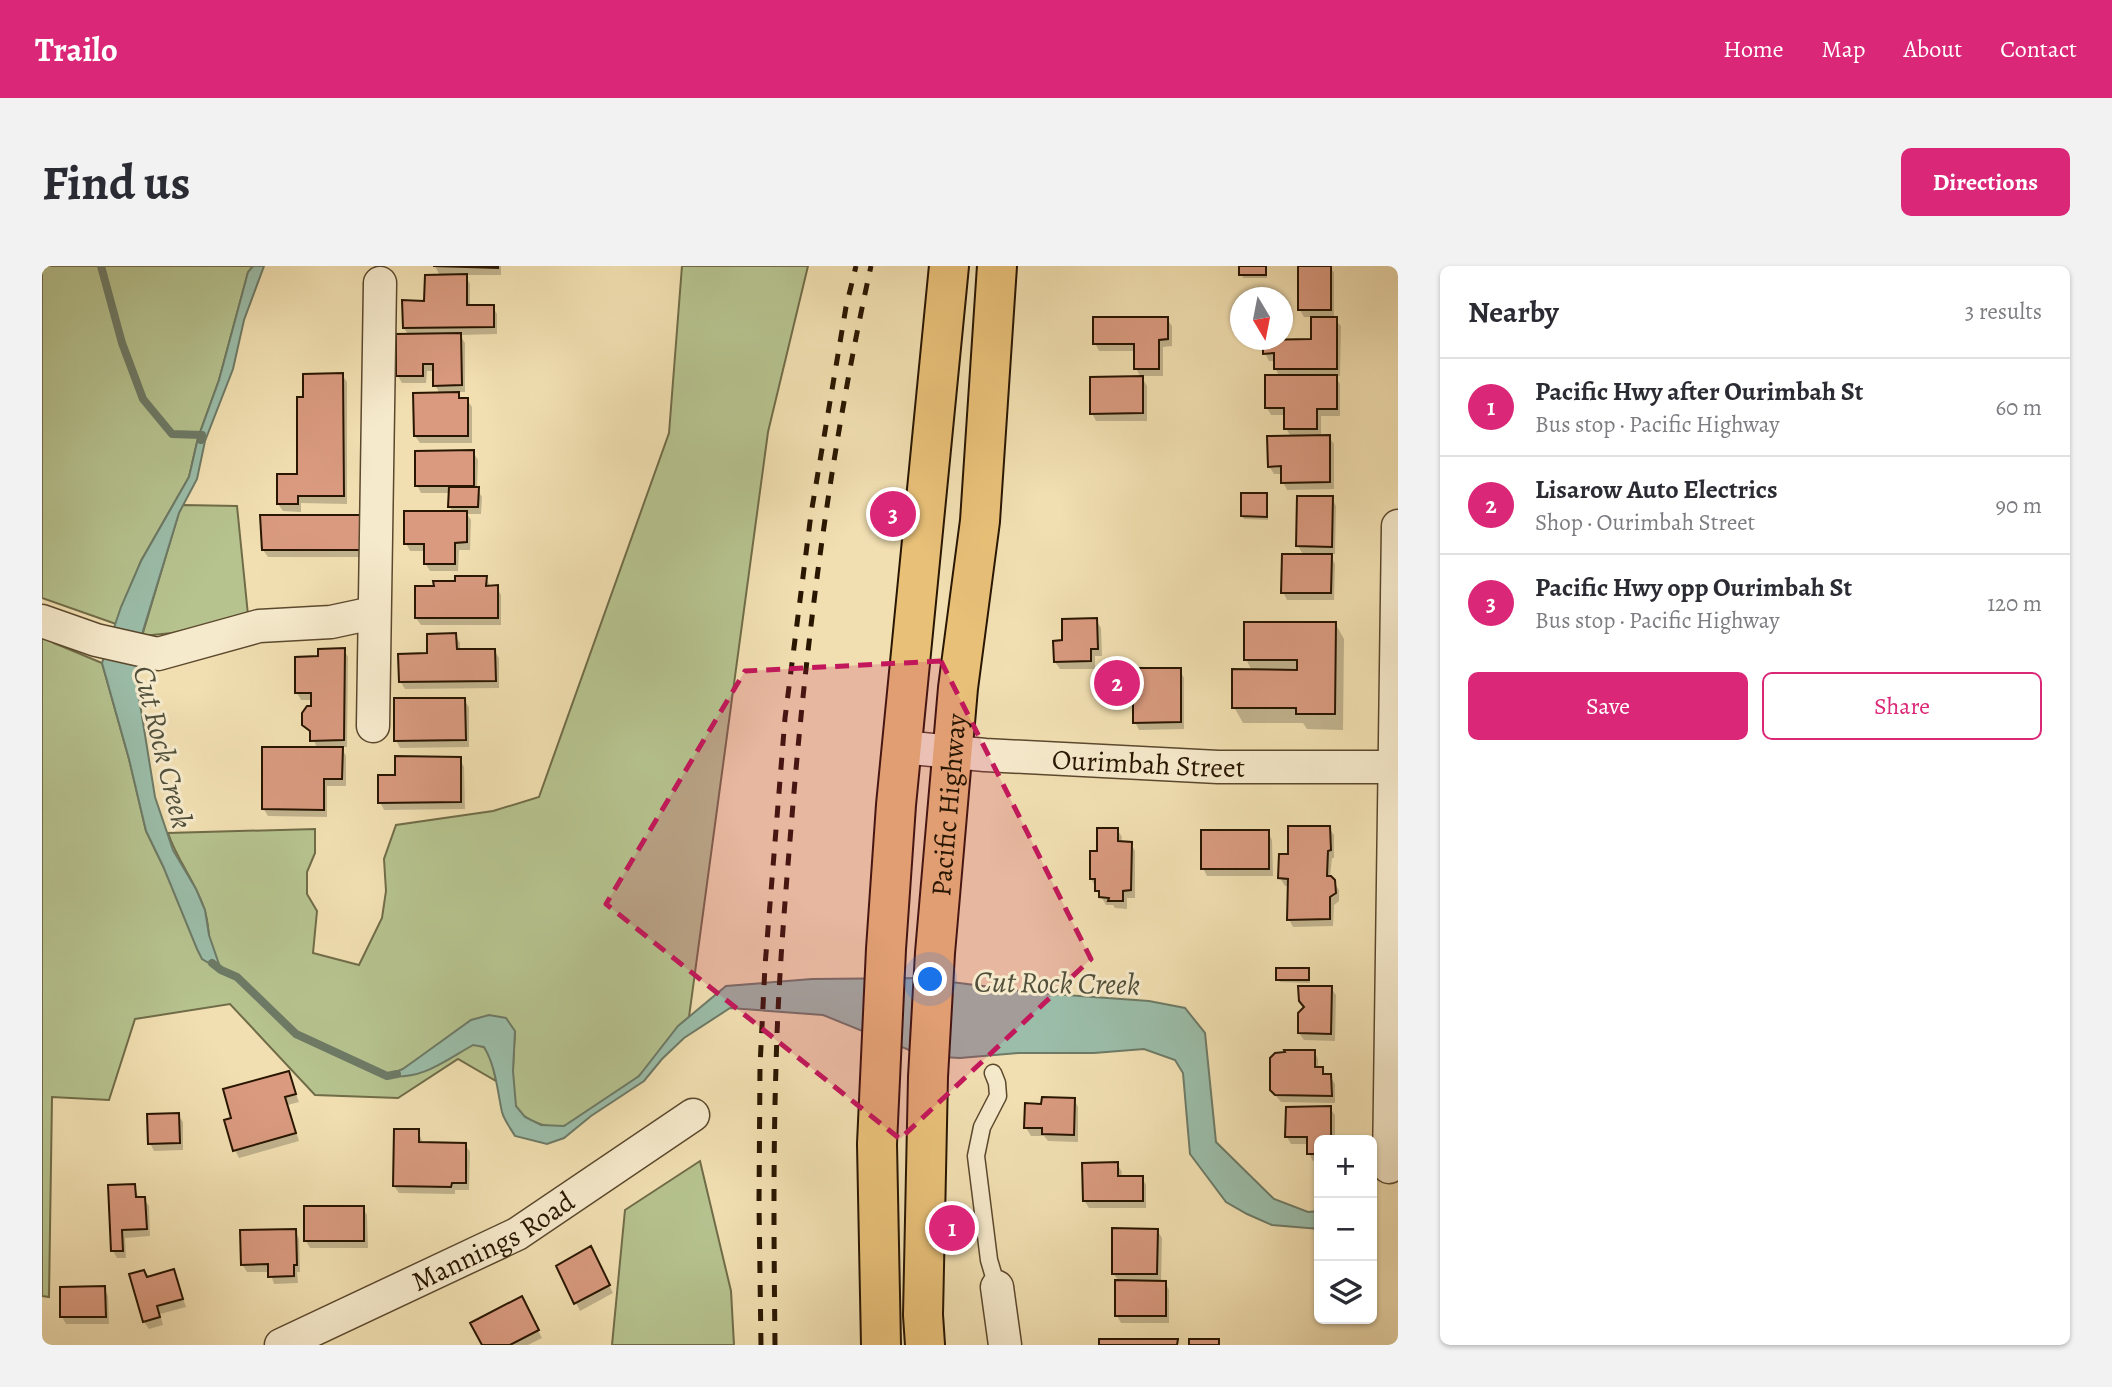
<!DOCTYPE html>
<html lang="en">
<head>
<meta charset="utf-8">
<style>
  :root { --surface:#fff; --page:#f2f2f3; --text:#2b2b33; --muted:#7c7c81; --line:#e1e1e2; --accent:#db2777 }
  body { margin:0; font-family:Alegreya,serif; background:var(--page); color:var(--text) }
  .controls { position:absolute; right:21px; bottom:21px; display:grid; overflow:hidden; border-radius:10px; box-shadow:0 2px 5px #0004 }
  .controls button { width:63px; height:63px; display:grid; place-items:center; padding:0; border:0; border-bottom:2px solid var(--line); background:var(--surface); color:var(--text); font:35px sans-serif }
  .compass { position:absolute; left:1188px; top:21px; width:63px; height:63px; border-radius:50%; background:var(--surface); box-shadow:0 2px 5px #0004; rotate:170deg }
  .you { position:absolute; left:889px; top:714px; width:24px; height:24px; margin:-18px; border:5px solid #fff; border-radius:50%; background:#1a73e8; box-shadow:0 0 0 10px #1a73e833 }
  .badge { display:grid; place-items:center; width:46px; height:46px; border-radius:50%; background:var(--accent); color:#fff; font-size:23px; font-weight:700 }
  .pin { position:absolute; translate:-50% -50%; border:4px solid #fff; box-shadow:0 2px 7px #0006 }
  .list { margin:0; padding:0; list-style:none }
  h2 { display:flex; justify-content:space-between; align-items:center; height:91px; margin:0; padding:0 28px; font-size:30px }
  h2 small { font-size:23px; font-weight:400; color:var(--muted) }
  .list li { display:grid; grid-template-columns:46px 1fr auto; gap:21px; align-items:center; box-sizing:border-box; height:98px; padding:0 28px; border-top:2px solid var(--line) }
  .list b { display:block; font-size:26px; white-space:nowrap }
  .list p { margin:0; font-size:23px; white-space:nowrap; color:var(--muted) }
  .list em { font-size:23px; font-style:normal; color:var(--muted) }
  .actions { display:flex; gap:14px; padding:21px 28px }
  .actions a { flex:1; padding:16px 0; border:2px solid var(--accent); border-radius:10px; text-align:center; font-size:24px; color:var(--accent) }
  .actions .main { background:var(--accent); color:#fff }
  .icon { flex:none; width:38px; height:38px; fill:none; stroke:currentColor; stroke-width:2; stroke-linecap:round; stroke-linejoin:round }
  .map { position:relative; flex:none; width:1356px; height:1079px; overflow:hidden; border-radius:10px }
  header { display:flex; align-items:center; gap:42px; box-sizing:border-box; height:98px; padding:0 35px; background:var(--accent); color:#fff }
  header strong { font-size:33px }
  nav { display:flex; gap:38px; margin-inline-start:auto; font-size:24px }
  .intro { display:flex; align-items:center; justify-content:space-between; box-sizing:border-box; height:168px; padding:0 42px }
  h1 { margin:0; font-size:49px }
  .button { padding:18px 32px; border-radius:10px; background:var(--accent); color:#fff; font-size:24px; font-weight:700 }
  main { display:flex; gap:42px; padding:0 42px }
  aside { flex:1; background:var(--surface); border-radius:10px; box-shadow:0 2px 5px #0004 }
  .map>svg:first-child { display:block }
</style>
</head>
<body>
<header>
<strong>Trailo</strong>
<nav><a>Home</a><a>Map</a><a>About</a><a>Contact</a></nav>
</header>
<div class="intro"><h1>Find us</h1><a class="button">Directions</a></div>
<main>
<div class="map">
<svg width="1356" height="1079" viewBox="0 0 1356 1079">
  <rect width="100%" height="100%" fill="#f1dfb1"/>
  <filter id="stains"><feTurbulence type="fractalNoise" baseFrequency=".00286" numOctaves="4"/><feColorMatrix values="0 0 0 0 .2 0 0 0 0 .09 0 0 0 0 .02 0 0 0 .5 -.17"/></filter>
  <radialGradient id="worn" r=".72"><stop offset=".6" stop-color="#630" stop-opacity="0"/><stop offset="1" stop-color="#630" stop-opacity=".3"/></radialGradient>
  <path fill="#b6c38f" stroke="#706c48" stroke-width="2" d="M 0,0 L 211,0 L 206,7 L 177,114 L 156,172 L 147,211 L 99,295 L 74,358 L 0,332 Z
    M 640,0 L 766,0 L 726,166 L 647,751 C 627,768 616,791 598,809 C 588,819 534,857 522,860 C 507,863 481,855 474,841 C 468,828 472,782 473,766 L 395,780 L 361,803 L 346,810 L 431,778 L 442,781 L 449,792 L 454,815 L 416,793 L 356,832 L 273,829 L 188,738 L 93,753 L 67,834 L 10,831 L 7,1031 L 0,1030 L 0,369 L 12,377 L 60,397 L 87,493 L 104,565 L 121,600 L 167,669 C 166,660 165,650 162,642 C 153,615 135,594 126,567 L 273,563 L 273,587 L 265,606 L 265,628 L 275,645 L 271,687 L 317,699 L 340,652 L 344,625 L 342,593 L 354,559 L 451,545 L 497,531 L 627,167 Z
    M 141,239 L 195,240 L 206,349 L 130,367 L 100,370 L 137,246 Z
    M 658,895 L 689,1025 L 692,1079 L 570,1079 L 583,944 Z"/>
  <path fill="#9bbda9" stroke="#6d7a66" stroke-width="2" d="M 211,0 L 222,0 L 202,54 L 191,103 L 163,175 L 155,213 L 137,247 L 101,365 L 94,413 L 113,531 L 131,584 L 154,623 L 163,644 L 167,669 L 179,704 L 160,693 L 155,683 L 121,600 L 104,565 L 87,493 L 60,397 L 79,341 L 99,295 L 147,211 L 156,172 L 177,114 L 206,6 Z
    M 878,712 L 996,727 L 1107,735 L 1143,742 L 1163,767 L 1174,876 L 1232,933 L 1266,946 L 1277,945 L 1277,963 L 1230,959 L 1205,948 L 1184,936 L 1148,888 L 1141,807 L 1133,794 L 1102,783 L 1052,787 L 977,787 L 918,792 L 882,790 L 781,749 L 688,742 L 642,772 L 620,793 L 602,815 L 549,850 L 522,872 L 505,878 L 473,870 C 469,863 462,854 460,846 C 455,823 454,801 442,781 L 431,779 C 401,796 380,814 345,810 L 361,803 L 429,754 L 447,749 L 464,752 L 473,765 L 471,805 L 474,840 L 483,851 L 499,859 L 522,860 L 597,810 L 636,760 L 684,720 L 770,713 Z"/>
  <path fill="#0003" d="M 393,0 L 459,0 L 459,9 L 423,9 L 428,18 L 428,41 L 451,41 L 455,48 L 455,68 L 418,69 L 423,77 L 423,126 L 415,126 L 419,134 L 425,134 L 430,141 L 430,177 L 378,177 L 373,170 L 398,128 L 393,119 L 393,105 L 385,105 L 384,117 L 360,117 L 356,110 L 367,70 L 362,62 L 384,36 L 398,10 Z
    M 1199,0 L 1225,0 L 1225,12 L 1201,12 Z
    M 1258,0 L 1288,0 L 1292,7 L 1292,53 L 1299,60 L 1298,110 L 1293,110 L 1298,118 L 1298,150 L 1279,150 L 1279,171 L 1287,171 L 1292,178 L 1292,223 L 1245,224 L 1241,216 L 1241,208 L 1232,208 L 1227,200 L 1249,171 L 1244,162 L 1244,149 L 1229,149 L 1225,142 L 1238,111 L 1233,102 L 1233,95 L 1227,95 L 1223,87 L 1271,75 L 1271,51 L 1262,51 L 1258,44 Z
    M 1125,53 L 1130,60 L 1130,80 L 1121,81 L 1121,110 L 1099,110 L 1105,120 L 1105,155 L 1054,155 L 1050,147 L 1099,112 L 1094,102 L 1094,85 L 1057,85 L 1053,77 Z
    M 300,109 L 305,116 L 305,238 L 259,237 L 259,246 L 241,245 L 236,238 L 256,209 L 263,133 Z
    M 431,186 L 436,194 L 435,223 L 440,231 L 439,248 L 425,248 L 429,254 L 428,284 L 417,284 L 416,305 L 388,305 L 383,297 L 383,285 L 368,285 L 364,277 L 411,247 L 408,241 L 408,227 L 379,227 L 375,219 Z
    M 1224,229 L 1226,254 L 1202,253 L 1200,250 Z
    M 1290,232 L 1294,240 L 1293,288 L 1288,288 L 1293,298 L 1292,334 L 1245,334 L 1241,326 L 1262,290 L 1256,280 Z
    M 319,251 L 322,291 L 226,291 L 221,284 Z
    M 444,312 L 448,320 L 455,321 L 459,329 L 459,359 L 379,359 L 374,352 L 394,322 Z
    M 1054,354 L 1059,362 L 1060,390 L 1053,390 L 1053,403 L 1018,403 L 1013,396 L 1022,376 Z
    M 1293,357 L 1302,373 L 1301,464 L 1265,463 L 1261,457 L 1201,457 L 1192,441 L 1210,405 L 1204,393 Z
    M 413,369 L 418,377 L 418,385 L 452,384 L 457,392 L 457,422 L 363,423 L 358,415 L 386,389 Z
    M 302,384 L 306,391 L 305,481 L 299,481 L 304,490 L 304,520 L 285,520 L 285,551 L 226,550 L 221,542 L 275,482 L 270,469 L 262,458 L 271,442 L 271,434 L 259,434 L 255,427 L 278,392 Z
    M 1138,404 L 1142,412 L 1142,463 L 1097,464 L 1093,456 L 1093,438 L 1065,439 L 1061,431 Z
    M 422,434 L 427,441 L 427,481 L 358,482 L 354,474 Z
    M 418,493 L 422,501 L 423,543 L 342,544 L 338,536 Z
    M 1287,562 L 1292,569 L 1292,592 L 1290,592 L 1288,611 L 1297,624 L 1297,635 L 1292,639 L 1291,660 L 1251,661 L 1247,653 L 1247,620 L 1243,620 L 1238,612 L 1247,590 Z
    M 1075,563 L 1080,571 L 1079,577 L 1089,578 L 1093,585 L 1093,632 L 1085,632 L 1085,643 L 1073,642 L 1071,639 L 1064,639 L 1049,613 L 1056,587 Z
    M 1226,566 L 1230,574 L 1231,610 L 1165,610 L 1161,602 Z
    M 1266,704 L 1268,717 L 1238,716 L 1236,713 Z
    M 1289,722 L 1294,729 L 1293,775 L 1262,774 L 1257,767 L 1263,743 L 1258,735 Z
    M 1272,785 L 1276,793 L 1276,802 L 1280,802 L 1284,810 L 1288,810 L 1293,818 L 1293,837 L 1239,836 L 1229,824 Z
    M 246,807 L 257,836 L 246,839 L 257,875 L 197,892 L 193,884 L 191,853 Z
    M 1032,833 L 1036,841 L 1036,876 L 1006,875 L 1002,870 L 989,870 L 984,862 L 1001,839 Z
    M 1288,842 L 1293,849 L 1293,874 L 1277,874 L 1277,895 L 1271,895 L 1267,887 L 1267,878 L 1249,878 L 1245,871 Z
    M 136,849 L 141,856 L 141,884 L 112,885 L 108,877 Z
    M 376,865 L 381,877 L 423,878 L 428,886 L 427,924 L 413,924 L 413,928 L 357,927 L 352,920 Z
    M 1075,898 L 1080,906 L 1079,911 L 1100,911 L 1104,919 L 1104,942 L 1047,942 L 1042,934 Z
    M 92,920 L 97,933 L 102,933 L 107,940 L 108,970 L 83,972 L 84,992 L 75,992 L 71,985 Z
    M 321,942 L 325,949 L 326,982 L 268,982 L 264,975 Z
    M 1115,964 L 1120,972 L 1119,1016 L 1123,1016 L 1127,1024 L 1127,1057 L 1079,1057 L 1075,1050 L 1077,1016 L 1072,1008 Z
    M 253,965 L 257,973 L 258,1006 L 255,1006 L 256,1017 L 232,1018 L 228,1006 L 205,1006 L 200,998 Z
    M 553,990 L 571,1027 L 538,1045 L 516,1000 Z
    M 131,1005 L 144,1041 L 118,1048 L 121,1059 L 107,1063 L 102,1056 L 106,1013 Z
    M 62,1022 L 66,1030 L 67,1058 L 24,1058 L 20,1051 Z
    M 479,1032 L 500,1072 L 486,1079 L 442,1079 Z"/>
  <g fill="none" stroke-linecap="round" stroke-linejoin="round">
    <path stroke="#6d7a66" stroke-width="8" d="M 59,0 L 80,77 L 101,133 L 130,168 L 160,169 L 159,174
      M 170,697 L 179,704 L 195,711 L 254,768 L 345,810 L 355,808"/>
  </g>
  <path fill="#d99a7f" stroke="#291601" stroke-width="2" d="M 391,0 L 456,0 L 456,2 Z
    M 1197,0 L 1224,0 L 1224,9 L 1197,9 Z
    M 1256,0 L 1289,0 L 1289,44 L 1256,44 Z
    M 425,8 L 425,39 L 452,39 L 452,61 L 361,62 L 360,34 L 382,35 L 383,9 Z
    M 1051,51 L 1126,51 L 1126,73 L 1117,74 L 1117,103 L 1092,103 L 1092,78 L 1051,78 Z
    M 1269,51 L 1295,51 L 1295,103 L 1232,103 L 1232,87 L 1221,88 L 1221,74 L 1269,73 Z
    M 419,67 L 420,119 L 391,120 L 391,98 L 381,98 L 381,110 L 354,110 L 354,68 Z
    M 301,107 L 302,230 L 256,230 L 256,238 L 235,238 L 235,208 L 255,208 L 255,131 L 261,131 L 261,108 Z
    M 1223,109 L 1295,109 L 1295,143 L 1275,143 L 1275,163 L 1242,163 L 1242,142 L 1223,142 Z
    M 1101,110 L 1101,147 L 1048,148 L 1048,111 Z
    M 417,126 L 417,132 L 426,132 L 426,170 L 372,170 L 371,127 Z
    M 1288,169 L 1288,216 L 1239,217 L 1239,200 L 1226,201 L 1225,170 Z
    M 432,184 L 432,220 L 373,220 L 373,185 Z
    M 407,221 L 437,221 L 436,241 L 406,241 Z
    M 1199,227 L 1225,227 L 1225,251 L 1199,250 Z
    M 1255,230 L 1291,230 L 1290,281 L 1254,280 Z
    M 362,245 L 425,245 L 425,276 L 413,277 L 413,298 L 382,298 L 382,278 L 362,278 Z
    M 218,249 L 320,249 L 318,284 L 220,284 Z
    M 1240,288 L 1290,288 L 1289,327 L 1239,327 Z
    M 413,310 L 445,310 L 444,320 L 456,319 L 456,352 L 373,352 L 373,320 L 392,320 L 391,315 L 413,315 Z
    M 1055,352 L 1056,383 L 1049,383 L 1049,395 L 1012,396 L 1011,375 L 1020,374 L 1020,353 Z
    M 1202,356 L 1294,356 L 1293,448 L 1254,448 L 1254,442 L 1190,442 L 1190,403 L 1255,404 L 1255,394 L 1202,394 Z
    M 414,367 L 415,383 L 453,383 L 454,415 L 357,416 L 356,388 L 385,387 L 385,368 Z
    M 303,382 L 302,474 L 268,475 L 268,465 L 260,459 L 260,447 L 265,440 L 269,440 L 269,427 L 253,427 L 253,391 L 276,390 L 276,383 Z
    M 1091,402 L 1091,431 L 1059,432 L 1059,403 Z
    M 1091,402 L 1139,402 L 1139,456 L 1091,457 Z
    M 352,432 L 423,432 L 424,474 L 352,475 Z
    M 220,481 L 301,481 L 300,513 L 282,513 L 282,544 L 220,543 Z
    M 353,490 L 419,491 L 419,536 L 336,537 L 336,509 L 353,509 Z
    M 1246,560 L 1288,560 L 1289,584 L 1286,585 L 1285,610 L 1289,610 L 1293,614 L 1294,627 L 1288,631 L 1288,653 L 1245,654 L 1246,613 L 1236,612 L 1237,588 L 1246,588 Z
    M 1055,562 L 1076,562 L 1076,575 L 1090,576 L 1089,624 L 1081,625 L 1081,635 L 1066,635 L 1067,632 L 1057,631 L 1057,625 L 1053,625 L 1053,613 L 1048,613 L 1048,585 L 1055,585 Z
    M 1159,564 L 1227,564 L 1227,603 L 1159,603 Z
    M 1234,702 L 1267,702 L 1267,714 L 1234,714 Z
    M 1256,720 L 1290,720 L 1289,768 L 1256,767 L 1256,747 L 1262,741 L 1257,735 Z
    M 1242,784 L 1273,784 L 1273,801 L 1281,801 L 1281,808 L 1289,808 L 1290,830 L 1233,829 L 1228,824 L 1228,792 L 1233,787 L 1243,786 Z
    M 247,805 L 254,828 L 243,831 L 254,867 L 191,885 L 182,854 L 189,852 L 181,823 Z
    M 1000,831 L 1033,832 L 1032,869 L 1000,868 L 1000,862 L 982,862 L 983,837 L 999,838 Z
    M 1289,840 L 1289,874 L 1277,874 L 1277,888 L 1265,888 L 1265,871 L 1243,871 L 1244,841 Z
    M 137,847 L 138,877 L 106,878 L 105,848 Z
    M 352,863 L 377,863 L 377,876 L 424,877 L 424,917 L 410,917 L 409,921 L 351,920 Z
    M 1076,896 L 1076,910 L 1101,910 L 1101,935 L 1041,935 L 1040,897 Z
    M 93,918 L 94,931 L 103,931 L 105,963 L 80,964 L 81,985 L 69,985 L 66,919 Z
    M 262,940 L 322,940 L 322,975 L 262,975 Z
    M 1070,962 L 1116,963 L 1115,1008 L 1070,1008 Z
    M 254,963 L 255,999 L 252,999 L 252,1010 L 226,1011 L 226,998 L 199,999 L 198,964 Z
    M 549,980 L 568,1019 L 532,1038 L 514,1000 Z
    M 132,1003 L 141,1033 L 115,1040 L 118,1051 L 101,1056 L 87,1008 L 102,1004 L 105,1011 Z
    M 1073,1014 L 1124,1015 L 1124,1050 L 1073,1050 Z
    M 63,1020 L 64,1051 L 18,1051 L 18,1021 Z
    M 480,1030 L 497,1064 L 468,1079 L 440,1079 L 428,1057 Z
    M 1057,1073 L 1136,1073 L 1135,1079 L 1057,1079 Z
    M 1147,1073 L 1177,1073 L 1177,1079 L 1147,1079 Z"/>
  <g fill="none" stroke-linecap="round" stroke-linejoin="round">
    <defs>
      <path id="lane" d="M 951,807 L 955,817 L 956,830 L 940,861 L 934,890 L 947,994 L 955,1021"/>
      <g id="street">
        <path d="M 0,355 L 54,374 L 116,388 L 217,360 L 289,356 L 331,347"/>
        <path d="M 331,460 L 338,17"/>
        <path id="s1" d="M 859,481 L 943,489 L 1176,501 L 1356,501"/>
        <path d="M 1347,901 L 1356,260"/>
        <path d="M 955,1021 L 963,1079"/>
        <path id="s2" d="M 239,1079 L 475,968 L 651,849"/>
      </g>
      <g id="primary">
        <path d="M 839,1079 L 835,878 L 844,683 L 854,539 L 907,0"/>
        <path id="s3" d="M 883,1079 L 881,1049 L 886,811 L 893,687 L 916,422 L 938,255 L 955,0"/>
      </g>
    </defs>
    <use href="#lane" stroke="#5b482d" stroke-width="19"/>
    <use href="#street" stroke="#5b482d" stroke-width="35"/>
    <use href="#primary" stroke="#291601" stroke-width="42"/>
    <use href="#lane" stroke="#f6eacc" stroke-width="16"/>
    <use href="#street" stroke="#f6eacc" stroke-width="32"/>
    <use href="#primary" stroke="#e8c078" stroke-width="38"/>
    <path stroke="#291601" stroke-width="5" stroke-dasharray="12 12" stroke-linecap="butt" d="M 719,1079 L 717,938 L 718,800 L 723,700 L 743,452 L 769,248 L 804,41 L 814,0
      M 733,1079 C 732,986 731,894 734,801 C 736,717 743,634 750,550 C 765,366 789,181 829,0"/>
  </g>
  <path fill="#c2185b" fill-opacity="0.2" stroke="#c2185b" stroke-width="5" stroke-dasharray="14 9" stroke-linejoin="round" d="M 899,395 L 1049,693 L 858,873 L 564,638 L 703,405 Z"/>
  <g text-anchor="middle" stroke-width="6" stroke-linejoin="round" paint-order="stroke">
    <g font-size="28" fill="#291601" stroke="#f6eacc">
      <text dy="10" stroke="none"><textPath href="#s1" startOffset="248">Ourimbah Street</textPath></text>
      <text dy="10" stroke="none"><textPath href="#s3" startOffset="541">Pacific Highway</textPath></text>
      <text dy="10" stroke="none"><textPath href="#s2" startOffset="236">Mannings Road</textPath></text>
    </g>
    <g font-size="30" font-style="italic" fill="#51503c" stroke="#f6eacc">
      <text transform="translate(121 481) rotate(76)" y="10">Cut Rock Creek</text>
      <text transform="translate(1015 717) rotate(1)" y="10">Cut Rock Creek</text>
    </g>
  </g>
  <rect width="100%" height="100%" filter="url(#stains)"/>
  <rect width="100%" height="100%" fill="url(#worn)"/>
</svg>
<div class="controls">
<button>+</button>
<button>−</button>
<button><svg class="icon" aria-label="layers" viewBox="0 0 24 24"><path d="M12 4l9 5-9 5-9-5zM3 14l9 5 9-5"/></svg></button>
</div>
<svg class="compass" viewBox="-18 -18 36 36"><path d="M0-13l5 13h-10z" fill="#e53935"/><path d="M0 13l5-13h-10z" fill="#7c7c81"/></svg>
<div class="you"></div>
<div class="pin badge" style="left:910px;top:962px">1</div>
<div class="pin badge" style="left:1075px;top:417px">2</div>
<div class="pin badge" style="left:851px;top:248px">3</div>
</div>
<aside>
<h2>Nearby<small>3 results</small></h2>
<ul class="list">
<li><span class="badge">1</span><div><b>Pacific Hwy after Ourimbah St</b><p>Bus stop · Pacific Highway</p></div><em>60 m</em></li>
<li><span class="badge">2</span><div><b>Lisarow Auto Electrics</b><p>Shop · Ourimbah Street</p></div><em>90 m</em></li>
<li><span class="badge">3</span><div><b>Pacific Hwy opp Ourimbah St</b><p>Bus stop · Pacific Highway</p></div><em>120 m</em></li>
</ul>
<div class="actions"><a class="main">Save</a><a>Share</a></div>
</aside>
</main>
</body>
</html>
